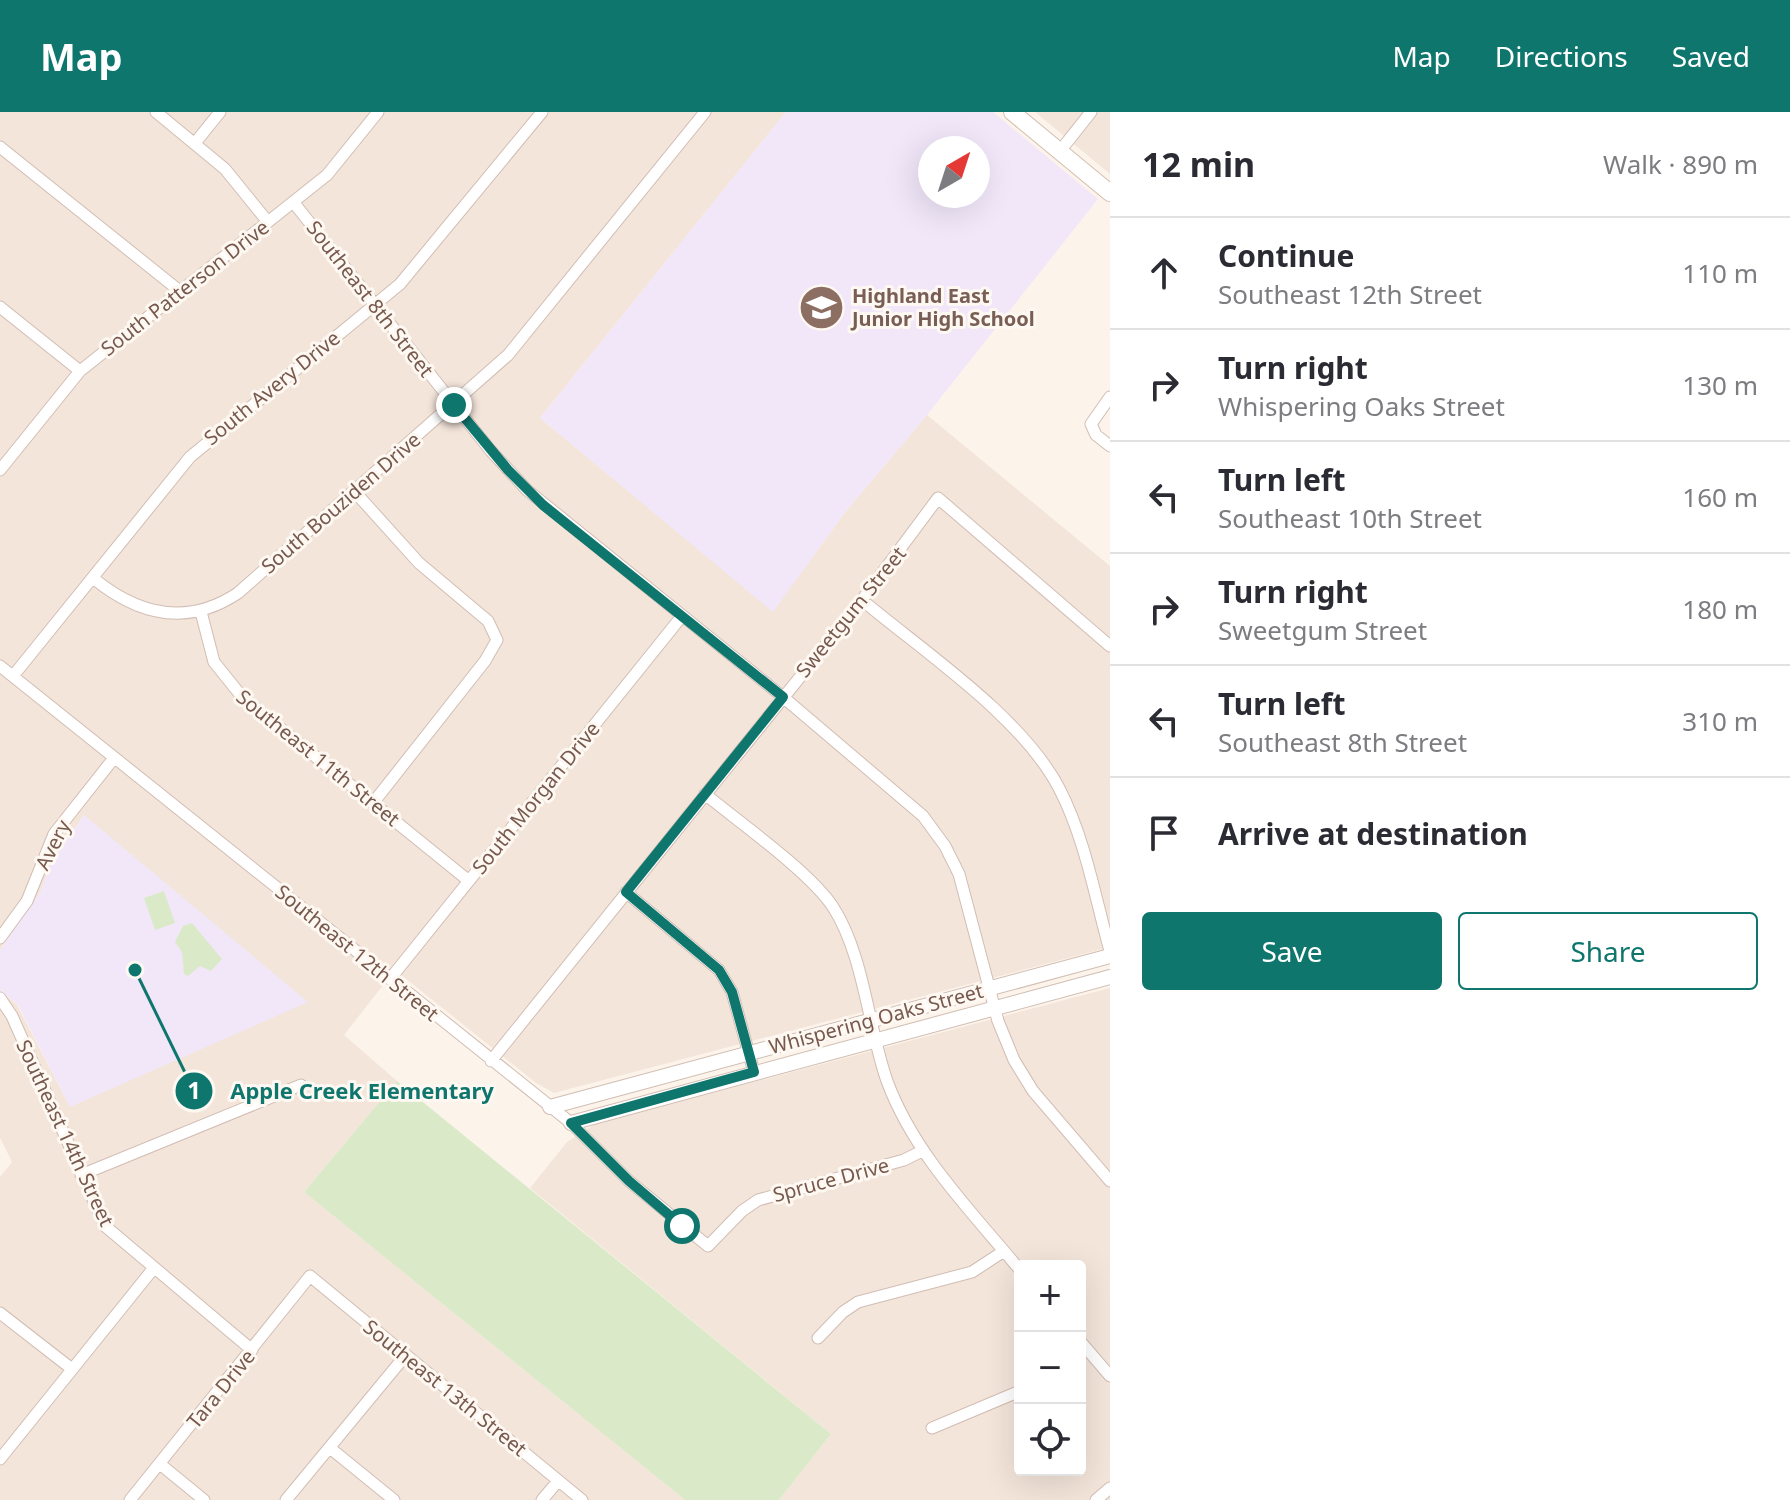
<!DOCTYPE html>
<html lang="en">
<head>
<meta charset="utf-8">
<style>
  :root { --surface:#fff; --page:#f7f7f7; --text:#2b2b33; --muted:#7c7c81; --line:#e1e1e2; --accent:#0f766e }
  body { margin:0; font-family:"Noto Sans",sans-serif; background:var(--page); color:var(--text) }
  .controls { position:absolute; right:24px; bottom:24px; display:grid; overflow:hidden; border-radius:8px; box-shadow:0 8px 32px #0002 }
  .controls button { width:72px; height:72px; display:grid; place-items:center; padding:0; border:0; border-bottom:2px solid var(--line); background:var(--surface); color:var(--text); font:40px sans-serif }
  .compass { position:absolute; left:918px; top:24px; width:72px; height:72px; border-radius:50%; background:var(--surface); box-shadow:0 8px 32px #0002; rotate:39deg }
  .stop { position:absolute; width:24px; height:24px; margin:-18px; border:6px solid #0f766e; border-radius:50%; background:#fff }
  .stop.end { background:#0f766e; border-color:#fff; box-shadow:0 2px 8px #0008 }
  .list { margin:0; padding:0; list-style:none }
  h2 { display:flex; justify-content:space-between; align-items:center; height:104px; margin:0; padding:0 32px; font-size:34px }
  h2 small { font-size:26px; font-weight:400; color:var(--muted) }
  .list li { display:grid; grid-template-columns:52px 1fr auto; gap:24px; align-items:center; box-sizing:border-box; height:112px; padding:0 32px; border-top:2px solid var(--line) }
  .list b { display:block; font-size:30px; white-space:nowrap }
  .list p { margin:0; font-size:26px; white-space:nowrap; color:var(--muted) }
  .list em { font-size:26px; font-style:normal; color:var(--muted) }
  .actions { display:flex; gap:16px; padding:24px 32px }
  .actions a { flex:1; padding:18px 0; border:2px solid var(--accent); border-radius:8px; text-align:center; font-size:28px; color:var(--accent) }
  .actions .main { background:var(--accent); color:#fff }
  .icon { flex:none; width:44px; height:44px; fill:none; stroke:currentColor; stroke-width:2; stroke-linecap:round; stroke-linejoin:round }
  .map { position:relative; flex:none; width:1110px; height:1388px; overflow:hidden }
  header { display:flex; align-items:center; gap:48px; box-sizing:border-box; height:112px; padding:0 40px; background:var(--accent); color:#fff }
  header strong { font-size:38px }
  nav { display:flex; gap:44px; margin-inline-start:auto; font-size:28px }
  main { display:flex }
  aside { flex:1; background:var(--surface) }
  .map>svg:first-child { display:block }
</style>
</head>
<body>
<header>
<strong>Map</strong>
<nav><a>Map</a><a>Directions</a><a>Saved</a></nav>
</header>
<main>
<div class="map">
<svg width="1110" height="1388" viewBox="0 0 1110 1388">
  <rect width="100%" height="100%" fill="#fcf4eb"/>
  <path fill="#f4e5da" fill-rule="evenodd" d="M 0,0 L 786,0 L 540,306 L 773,499 L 846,399 L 927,303 L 1110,454 L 1110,835 L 554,981 L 536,971 L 395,858 L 344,923 L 397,969 L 304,1080 L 685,1388 L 0,1388 L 0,1065 L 12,1050 L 0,1026 L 0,878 L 17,893 L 70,995 L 84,703 L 51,751 L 41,779 L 0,838 Z
    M 1035,0 L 1110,0 L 1110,62 Z
    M 1110,876 L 1110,1388 L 779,1388 L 831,1322 L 530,1076 L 567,1030 L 595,1012 ZM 1020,1154 L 1080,1154 L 1080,1358 L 1020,1358 Z"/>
  <path fill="#f1e7f9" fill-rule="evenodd" d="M 786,0 L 993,0 L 1098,87 L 927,303 L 846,399 L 773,500 L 540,306 ZM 930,36 L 978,36 L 978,84 L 930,84 Z
    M 84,703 L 308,890 L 70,995 L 18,893 L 0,878 L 0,838 L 41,779 L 51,751 Z"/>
  <path fill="#daeac9" d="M 164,779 L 175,811 L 155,818 L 144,786 Z
    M 192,811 L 222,847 L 211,859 L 200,854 L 188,864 L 184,862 L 182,840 L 175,830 L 183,814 Z
    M 397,969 L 831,1322 L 779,1388 L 685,1388 L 304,1080 Z"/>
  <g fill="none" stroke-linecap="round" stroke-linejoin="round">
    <defs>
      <path id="minor" d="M 156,0 L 225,57 L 268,110
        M 195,31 L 220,0
        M 0,35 L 181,180
        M 1060,39 L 1091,0
        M 294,91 L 491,339 L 527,378 L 783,585 L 923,704 L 945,734 L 959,762 L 998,909 L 1014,948 L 1033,979 L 1110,1069
        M 0,195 L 80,259
        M 1110,285 L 1091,312 L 1096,323 L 1110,334
        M 0,358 L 80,259 L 327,63 L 378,0
        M 355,380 L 419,451 L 488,509 L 497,528 L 485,549 L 373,691
        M 93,466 C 138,503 187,515 238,481 L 508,243 L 705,0
        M 862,488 C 924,540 1022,605 1059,676 C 1085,726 1095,785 1110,839
        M 201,500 L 214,550 L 243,586 L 469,769
        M 0,554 L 571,1011 L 629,1069 L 708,1134 L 742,1099 L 758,1088 L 904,1048 L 922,1039
        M 13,564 L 190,345 L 400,172 L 542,0
        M 705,682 C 739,710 811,761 833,795 C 864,843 868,915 887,969 C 914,1042 971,1099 1020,1158
        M 626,780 L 719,858 L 732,880 L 754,960
        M 0,826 L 27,789 L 54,722 L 114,646
        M 390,867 L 682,504
        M 0,886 L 12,904 L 105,1114 L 252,1238
        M 491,949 L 862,488 L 938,386 L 1110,534
        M 81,1063 L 301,973
        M 0,1201 L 72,1257
        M 818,1226 L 843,1200 L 858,1190 L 972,1160 L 1004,1139
        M 1080,1229 L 1110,1264
        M 932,1316 L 1020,1279
        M 330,1336 L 394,1388
        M 0,1347 L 153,1157
        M 160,1352 L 204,1388
        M 130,1388 L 310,1164 L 582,1388
        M 286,1388 L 405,1244
        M 542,1388 L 558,1369
        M 1096,1388 L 1110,1376"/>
      <path id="tertiary" d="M 550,995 L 1110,844
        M 571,1011 L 1110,865"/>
      <path id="secondary" d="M 1012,0 L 1110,81"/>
    </defs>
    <use href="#minor" stroke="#d1bdb3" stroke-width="13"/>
    <use href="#tertiary" stroke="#d1bdb3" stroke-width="16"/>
    <use href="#secondary" stroke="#d4bdb0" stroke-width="18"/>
    <use href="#minor" stroke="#fff" stroke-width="11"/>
    <use href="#tertiary" stroke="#fff" stroke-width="14"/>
    <use href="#secondary" stroke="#fff" stroke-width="16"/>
  </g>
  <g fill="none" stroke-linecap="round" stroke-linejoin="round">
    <path stroke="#0f766e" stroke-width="10" d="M 454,293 L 508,358 L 543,393 L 783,585 L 626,780 L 719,858 L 732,880 L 754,960 L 571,1011 L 629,1069 L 682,1114"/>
  </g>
  <defs>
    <symbol id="school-disc" viewBox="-11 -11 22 22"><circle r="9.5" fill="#8d6e63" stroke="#fef8f2"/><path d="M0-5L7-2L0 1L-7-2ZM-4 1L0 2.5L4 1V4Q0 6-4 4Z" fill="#fff"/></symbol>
  </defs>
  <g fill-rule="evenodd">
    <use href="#school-disc" x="796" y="170" width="51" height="51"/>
  </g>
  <g text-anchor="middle" stroke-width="6" stroke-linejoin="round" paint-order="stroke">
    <g font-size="20" fill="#77594e" stroke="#fef8f2">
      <text transform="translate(185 176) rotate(-38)" y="7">South Patterson Drive</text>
      <text transform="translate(370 187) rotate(52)" y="7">Southeast 8th Street</text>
      <text transform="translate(272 276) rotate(-39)" y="7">South Avery Drive</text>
      <text transform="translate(341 391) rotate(-41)" y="7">South Bouziden Drive</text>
      <text transform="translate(851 500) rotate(-51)" y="7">Sweetgum Street</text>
      <text transform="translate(318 646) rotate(39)" y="7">Southeast 11th Street</text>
      <text transform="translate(536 686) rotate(-51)" y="7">South Morgan Drive</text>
      <text transform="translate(53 733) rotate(-63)" y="7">Avery</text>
      <text transform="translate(357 841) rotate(39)" y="7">Southeast 12th Street</text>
      <text transform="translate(876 907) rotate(-15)" y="7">Whispering Oaks Street</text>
      <text transform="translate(65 1021) rotate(65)" y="7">Southeast 14th Street</text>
      <text transform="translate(831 1068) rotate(-15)" y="7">Spruce Drive</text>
      <text transform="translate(445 1276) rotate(39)" y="7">Southeast 13th Street</text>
      <text transform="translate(221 1277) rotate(-51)" y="7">Tara Drive</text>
    </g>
    <g font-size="20" font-weight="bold" fill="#785e54" stroke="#fef8f2" text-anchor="start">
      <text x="852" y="191">Highland East<tspan x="852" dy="23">Junior High School</tspan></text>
    </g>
  </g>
  <path fill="none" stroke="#0f766e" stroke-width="3" d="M135 858L194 979"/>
  <g fill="#0f766e" stroke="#fef8f2" stroke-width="3">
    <circle cx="135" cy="858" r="8"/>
    <circle cx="194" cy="979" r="20"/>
  </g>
  <g font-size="24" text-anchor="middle" font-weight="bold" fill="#fff">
    <text x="194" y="987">1</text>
  </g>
  <g font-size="22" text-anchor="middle" font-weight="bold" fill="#0f766e" stroke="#fef8f2" stroke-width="6" stroke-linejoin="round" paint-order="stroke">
    <text x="362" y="987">Apple Creek Elementary</text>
  </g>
</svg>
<div class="controls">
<button>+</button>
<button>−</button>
<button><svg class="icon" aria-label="locate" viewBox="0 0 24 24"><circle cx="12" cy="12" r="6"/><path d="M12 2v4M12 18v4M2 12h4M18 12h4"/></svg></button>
</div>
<svg class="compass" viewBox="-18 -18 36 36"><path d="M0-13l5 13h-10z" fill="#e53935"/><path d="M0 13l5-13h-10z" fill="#7c7c81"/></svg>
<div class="stop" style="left:682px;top:1114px"></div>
<div class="stop end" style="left:454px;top:293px"></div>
</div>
<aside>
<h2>12 min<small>Walk · 890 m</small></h2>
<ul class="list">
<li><svg class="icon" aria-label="ahead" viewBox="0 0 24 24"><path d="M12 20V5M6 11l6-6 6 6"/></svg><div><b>Continue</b><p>Southeast 12th Street</p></div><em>110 m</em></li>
<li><svg class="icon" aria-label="right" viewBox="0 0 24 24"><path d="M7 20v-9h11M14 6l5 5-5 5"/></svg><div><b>Turn right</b><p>Whispering Oaks Street</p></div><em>130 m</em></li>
<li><svg class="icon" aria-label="left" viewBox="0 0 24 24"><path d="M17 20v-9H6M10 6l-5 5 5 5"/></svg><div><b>Turn left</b><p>Southeast 10th Street</p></div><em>160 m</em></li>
<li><svg class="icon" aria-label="right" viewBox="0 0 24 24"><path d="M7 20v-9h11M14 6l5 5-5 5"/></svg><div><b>Turn right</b><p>Sweetgum Street</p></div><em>180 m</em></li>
<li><svg class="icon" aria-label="left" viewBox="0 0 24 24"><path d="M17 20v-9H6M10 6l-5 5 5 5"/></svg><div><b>Turn left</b><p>Southeast 8th Street</p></div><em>310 m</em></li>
<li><svg class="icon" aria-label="arrive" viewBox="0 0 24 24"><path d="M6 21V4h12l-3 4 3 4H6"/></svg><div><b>Arrive at destination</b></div></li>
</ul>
<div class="actions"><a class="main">Save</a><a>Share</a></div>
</aside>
</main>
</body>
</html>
